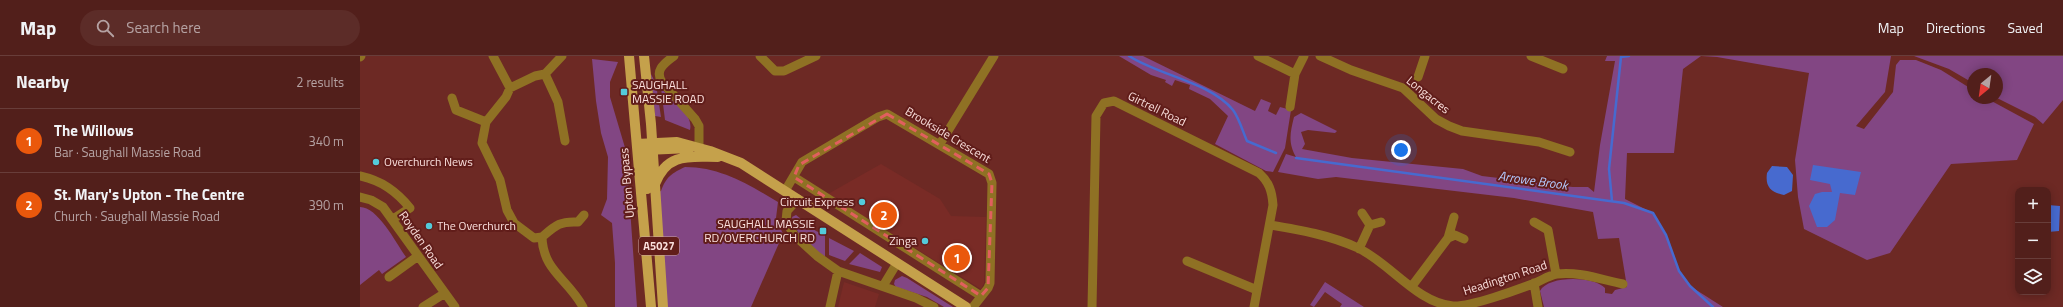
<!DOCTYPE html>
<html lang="en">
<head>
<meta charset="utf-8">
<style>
  :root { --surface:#521f1b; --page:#5c2c28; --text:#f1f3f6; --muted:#b5a2a3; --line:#683d3a; --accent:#ea580c }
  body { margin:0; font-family:"Titillium Web",sans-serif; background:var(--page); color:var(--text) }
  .controls { position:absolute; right:12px; bottom:12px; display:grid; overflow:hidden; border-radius:8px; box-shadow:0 2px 10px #0003 }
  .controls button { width:36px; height:36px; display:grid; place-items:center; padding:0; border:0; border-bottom:1px solid var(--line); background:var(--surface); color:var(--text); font:20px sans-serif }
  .compass { position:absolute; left:1607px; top:12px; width:36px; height:36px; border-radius:50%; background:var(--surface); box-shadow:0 2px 10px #0003; rotate:209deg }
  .you { position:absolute; left:1041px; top:94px; width:14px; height:14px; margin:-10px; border:3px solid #fff; border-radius:50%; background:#1a73e8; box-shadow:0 0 0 6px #1a73e833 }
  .badge { display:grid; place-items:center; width:26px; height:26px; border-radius:50%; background:var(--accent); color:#fff; font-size:13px; font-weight:700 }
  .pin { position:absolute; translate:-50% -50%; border:2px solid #fff; box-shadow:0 1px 4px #0006 }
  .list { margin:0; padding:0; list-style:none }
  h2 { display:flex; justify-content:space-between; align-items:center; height:52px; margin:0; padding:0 16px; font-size:17px }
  h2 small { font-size:13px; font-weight:400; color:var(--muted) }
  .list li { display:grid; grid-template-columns:26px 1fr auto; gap:12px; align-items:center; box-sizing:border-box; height:64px; padding:0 16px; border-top:1px solid var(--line) }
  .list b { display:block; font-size:15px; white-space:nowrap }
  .list p { margin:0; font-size:13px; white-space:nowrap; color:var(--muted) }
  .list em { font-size:13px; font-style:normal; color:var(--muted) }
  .icon { flex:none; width:22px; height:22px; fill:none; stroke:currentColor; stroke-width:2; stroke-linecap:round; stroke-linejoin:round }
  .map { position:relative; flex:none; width:1703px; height:251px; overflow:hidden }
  header { display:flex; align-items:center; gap:24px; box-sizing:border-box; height:56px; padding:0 20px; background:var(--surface); border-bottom:1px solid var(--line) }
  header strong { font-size:19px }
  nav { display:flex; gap:22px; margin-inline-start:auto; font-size:14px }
  .search { width:280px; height:36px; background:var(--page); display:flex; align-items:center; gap:10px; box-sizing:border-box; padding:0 14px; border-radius:22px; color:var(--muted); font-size:15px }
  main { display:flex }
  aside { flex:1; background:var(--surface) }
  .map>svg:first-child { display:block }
</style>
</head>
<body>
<header>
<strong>Map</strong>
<div class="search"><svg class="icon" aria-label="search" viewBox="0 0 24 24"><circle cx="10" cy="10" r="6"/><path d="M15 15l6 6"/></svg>Search here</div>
<nav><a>Map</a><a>Directions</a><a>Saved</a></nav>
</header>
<main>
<aside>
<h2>Nearby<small>2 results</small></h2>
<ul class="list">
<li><span class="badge">1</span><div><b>The Willows</b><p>Bar · Saughall Massie Road</p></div><em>340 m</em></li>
<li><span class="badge">2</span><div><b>St. Mary's Upton - The Centre</b><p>Church · Saughall Massie Road</p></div><em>390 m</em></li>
</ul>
</aside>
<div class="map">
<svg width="1703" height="251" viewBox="0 0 1703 251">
  <rect width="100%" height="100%" fill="#6d2924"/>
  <path fill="#792b26" d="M 521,108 L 580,143 L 591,160 L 626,161 L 624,227 L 621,233 L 468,138 Z
    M 484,226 L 519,238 L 515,251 L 478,251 Z"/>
  <path fill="#824683" d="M 759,0 L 783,0 L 895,55 L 901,43 L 911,47 L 908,55 L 916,59 L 920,51 L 931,54 L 925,92 L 913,116 L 906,115 L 855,88 L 868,60 L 850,43 L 829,33 L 830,29 L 815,24 L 812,30 L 805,26 L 806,24 L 791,19 Z
    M 1247,0 L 1531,0 L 1525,36 L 1496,70 L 1504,73 L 1533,36 L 1536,9 L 1540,4 L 1556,4 L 1581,14 L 1613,34 L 1613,42 L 1626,42 L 1674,68 L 1657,104 L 1591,108 L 1530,197 L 1507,204 L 1444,173 L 1438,141 L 1435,104 L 1449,17 L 1357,1 L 1341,0 L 1323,13 L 1314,97 L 1267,97 L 1265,143 L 1293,157 L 1306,179 L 1319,215 L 1330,230 L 1363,251 L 1184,251 L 1180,235 C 1188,219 1234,220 1245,232 L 1245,237 L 1252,238 L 1255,234 L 1267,231 L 1259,182 L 1238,183 L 1233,156 L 1154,142 L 976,121 L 958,123 L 918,116 L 926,98 L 936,101 C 928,87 930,77 934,61 L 941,57 L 977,75 L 975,77 L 948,74 L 941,76 L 945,88 L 942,93 L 992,102 L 1103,113 L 1122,120 L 1181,127 L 1189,126 L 1202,130 L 1213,131 L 1228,131 L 1234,136 L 1240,89 L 1255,5 L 1245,5 Z
    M 1554,0 L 1703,0 L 1703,44 L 1683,68 L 1675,61 L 1637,42 L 1637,18 L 1613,18 L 1613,27 L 1589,13 Z
    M 232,3 L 258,6 L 250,26 L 250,41 L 266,95 L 277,251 L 255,251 L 255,207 L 252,167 L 241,159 L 247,143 L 248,101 L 241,77 L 236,45 Z
    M 291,18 L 296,28 L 301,61 L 295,60 Z
    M 301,32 C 311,43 334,58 330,74 L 305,64 Z
    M 325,111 C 360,111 388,128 418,146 L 416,162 L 423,178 L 391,251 L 306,251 L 298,136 L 301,135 C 306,121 312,117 325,111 Z
    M 0,151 C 18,151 36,187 46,201 L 22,218 L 19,214 L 0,229 Z
    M 436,159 L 456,175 L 465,179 L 465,201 C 449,193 436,179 432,161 Z
    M 469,182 L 494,195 L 485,205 L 469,199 Z
    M 500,197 L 522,211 L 520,216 L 489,208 Z
    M 542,220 L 547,222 L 593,251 L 584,251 L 567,241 L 536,231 L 534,228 L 535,224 Z
    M 965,226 L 1004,251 L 980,251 L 982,248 L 965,236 L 954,251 L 950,249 Z"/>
  <path fill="#476acf" d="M 1453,109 L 1501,116 L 1495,139 L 1480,137 L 1475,164 L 1467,171 L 1457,171 L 1449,150 L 1455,138 L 1462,136 L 1472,136 L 1470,128 L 1450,124 Z
    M 1412,110 L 1427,111 L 1433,119 L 1432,135 L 1424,139 C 1411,136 1405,131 1407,117 Z
    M 1688,149 L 1700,150 L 1699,175 L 1688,176 Z"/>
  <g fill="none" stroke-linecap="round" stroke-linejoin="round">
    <path stroke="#476acf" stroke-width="2.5" d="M 769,0 C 800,20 850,26 873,54 C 879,62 883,76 887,85 L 916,97
      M 936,102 L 1264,147 L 1293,157 L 1306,179 L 1319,215 L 1330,230 L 1353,251
      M 1252,145 L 1249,113 L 1261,1 L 1269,0"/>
    <path stroke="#8f7124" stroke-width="9" d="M 133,0 L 150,32
      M 314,0 C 305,7 294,14 302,26 L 335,63 L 339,70 L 339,92
      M 400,0 L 415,15 L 424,15 L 456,0
      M 898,0 L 935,18
      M 960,0 L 991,14 L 1043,32 L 1076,63 L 1089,70 L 1102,75 L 1179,86 L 1210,96
      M 1171,0 L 1203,13
      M 0,1 L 1,0
      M 185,18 L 198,46 L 205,85
      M 1058,21 L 1065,0
      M 92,42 L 96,54 L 126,66
      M 930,51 L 935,18 L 944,0
      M 580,88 L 634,0
      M 0,120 C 22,125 36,135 50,152 L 33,163
      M 434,121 L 621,240
      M 425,135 L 442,106 L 518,61 L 527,58 L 629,118 L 632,127 L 630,227 L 628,232 L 613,251
      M 0,141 L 11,144 L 23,151 L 95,251
      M 438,143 L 427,155 L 426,165 L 434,179 L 457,200 L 478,215 L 556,242 L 574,251
      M 1174,166 L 1188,174 L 1196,218
      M 910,169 C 940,174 970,179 998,192 C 1030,207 1057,247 1093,250 C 1110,251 1157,234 1175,227 C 1182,224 1190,219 1197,218 C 1218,215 1243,224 1263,228
      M 1010,169 L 1021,166
      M 182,181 L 174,182 L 154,167 L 147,154 L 140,124 L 122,87 L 126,66 L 146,41 L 150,32 L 175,20 L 185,18 L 202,0
      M 182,181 C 183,215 208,223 223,251
      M 182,181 C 196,169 200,165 218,166 L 224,159
      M 1088,182 L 1095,179 L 1104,183
      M 999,193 L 1010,169 L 1002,157
      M 827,205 L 897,234
      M 29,221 L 58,200
      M 1174,227 L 1178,251
      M 523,230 L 537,207
      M 1052,230 L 1088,182 L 1094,161
      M 63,251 L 85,237
      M 470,251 L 478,215
      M 732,251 L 736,60 L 744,47 L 754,45 L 899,117 C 909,126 912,135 913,149 L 894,251"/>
    <path stroke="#c5a14b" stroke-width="10" d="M 269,0 L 291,251
      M 284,0 L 291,68 L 303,251
      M 277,88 L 317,86 L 350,95 L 381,107 L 606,251
      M 286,94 L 330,92
      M 286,101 L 287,133
      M 295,128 C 307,96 330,101 358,101"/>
  </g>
  <path fill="none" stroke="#e15f5e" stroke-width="3" stroke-dasharray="8 5" stroke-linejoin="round" d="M 527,58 L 629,118 L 632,127 L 628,232 L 621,240 L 434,121 L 439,109 Z"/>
  <g fill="#53cbda" stroke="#611d1a" stroke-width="1.5">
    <rect x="260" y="32" width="8" height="8" rx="2"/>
    <circle cx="16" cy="106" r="4"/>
    <circle cx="502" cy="146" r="4"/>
    <circle cx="69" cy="170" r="4"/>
    <rect x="459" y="171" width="8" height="8" rx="2"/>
    <circle cx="565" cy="185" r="4"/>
  </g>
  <g text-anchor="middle" stroke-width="4" stroke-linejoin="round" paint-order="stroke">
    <rect fill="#611d1a" stroke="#cca5a2" stroke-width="1" x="279" y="181" width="40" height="18" rx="3"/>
    <g font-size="11" font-weight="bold" fill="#fadfdc">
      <text x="299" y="194">A5027</text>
    </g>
    <g font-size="12" fill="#fadfdc" stroke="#611d1a" text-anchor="start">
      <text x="272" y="33">SAUGHALL<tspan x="272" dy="14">MASSIE ROAD</tspan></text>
      <text x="24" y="110">Overchurch News</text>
      <text x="494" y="150" text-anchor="end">Circuit Express</text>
      <text x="455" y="172" text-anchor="end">SAUGHALL MASSIE<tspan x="455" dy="14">RD/OVERCHURCH RD</tspan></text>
      <text x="77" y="174">The Overchurch</text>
      <text x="557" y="189" text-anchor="end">Zinga</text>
    </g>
    <g font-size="12" fill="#fadfdc" stroke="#611d1a">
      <text transform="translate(1068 39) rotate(39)" y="4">Longacres</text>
      <text transform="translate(797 53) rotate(26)" y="4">Girtrell Road</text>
      <text transform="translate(588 79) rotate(31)" y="4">Brookside Crescent</text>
      <text transform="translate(267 127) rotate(-95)" y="4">Upton Bypass</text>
      <text transform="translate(61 184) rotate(55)" y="4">Royden Road</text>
      <text transform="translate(1145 222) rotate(-18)" y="4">Headington Road</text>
    </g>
    <g font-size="13" font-style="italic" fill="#b2c8fb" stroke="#611d1a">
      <text transform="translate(1173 124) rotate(8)" y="5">Arrowe Brook</text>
    </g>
  </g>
</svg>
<div class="controls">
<button>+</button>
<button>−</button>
<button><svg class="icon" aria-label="layers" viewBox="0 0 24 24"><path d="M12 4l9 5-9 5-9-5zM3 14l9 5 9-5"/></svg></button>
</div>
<svg class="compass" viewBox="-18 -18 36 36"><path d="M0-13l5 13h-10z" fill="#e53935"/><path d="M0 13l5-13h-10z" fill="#b5a2a3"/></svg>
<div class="you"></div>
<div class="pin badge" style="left:597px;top:202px">1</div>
<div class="pin badge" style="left:524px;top:159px">2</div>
</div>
</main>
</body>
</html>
